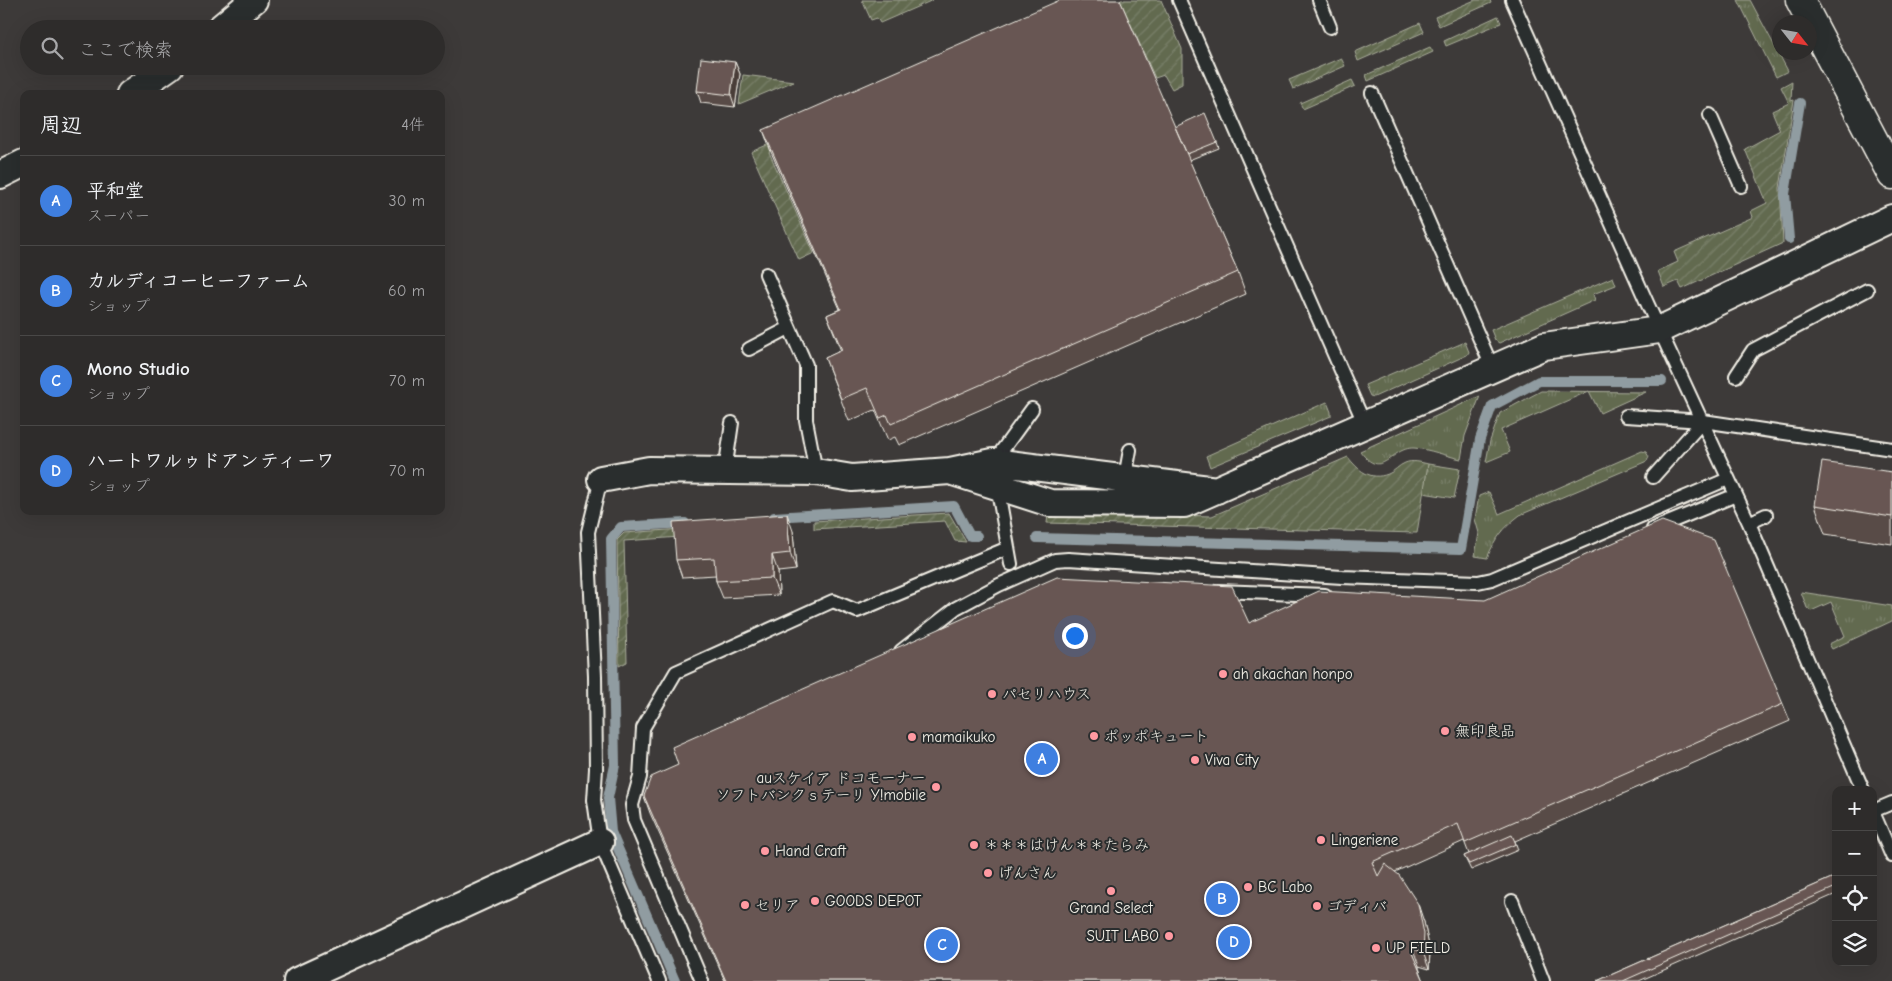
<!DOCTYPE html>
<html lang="ja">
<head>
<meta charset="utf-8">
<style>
  :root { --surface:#2e2c2b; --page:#363433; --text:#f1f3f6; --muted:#a7a7a9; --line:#494847; --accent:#d6ab8b }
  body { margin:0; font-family:"Comic Neue","Klee One",sans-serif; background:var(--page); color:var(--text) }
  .controls { position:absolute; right:15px; bottom:15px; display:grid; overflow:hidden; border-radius:10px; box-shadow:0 5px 20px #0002 }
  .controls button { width:45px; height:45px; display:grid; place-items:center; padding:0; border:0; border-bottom:1px solid var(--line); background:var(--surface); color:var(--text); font:25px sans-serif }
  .compass { position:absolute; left:1772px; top:15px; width:45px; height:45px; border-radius:50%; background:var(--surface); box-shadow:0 5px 20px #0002; rotate:121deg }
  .you { position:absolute; left:1074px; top:635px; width:18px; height:18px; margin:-12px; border:4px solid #fff; border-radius:50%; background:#1a73e8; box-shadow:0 0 0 8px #1a73e833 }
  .badge { display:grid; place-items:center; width:32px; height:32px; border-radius:50%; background:var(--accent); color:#fff; font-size:16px; font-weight:700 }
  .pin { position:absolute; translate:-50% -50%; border:2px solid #fff; box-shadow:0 1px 5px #0006 }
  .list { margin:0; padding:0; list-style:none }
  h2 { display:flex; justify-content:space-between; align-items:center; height:65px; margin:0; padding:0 20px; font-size:21px }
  h2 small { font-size:16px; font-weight:400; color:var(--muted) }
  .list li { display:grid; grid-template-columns:32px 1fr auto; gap:15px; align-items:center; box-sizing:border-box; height:90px; padding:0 20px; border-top:1px solid var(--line) }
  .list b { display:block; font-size:19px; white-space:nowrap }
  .list p { margin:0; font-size:16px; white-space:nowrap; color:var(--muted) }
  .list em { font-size:16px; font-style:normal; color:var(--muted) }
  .icon { flex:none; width:28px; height:28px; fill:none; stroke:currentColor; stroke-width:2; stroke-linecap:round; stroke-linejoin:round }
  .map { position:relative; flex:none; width:1892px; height:981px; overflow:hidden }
  .search { position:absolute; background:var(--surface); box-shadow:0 5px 20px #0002; left:20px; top:20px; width:425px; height:55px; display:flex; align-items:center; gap:12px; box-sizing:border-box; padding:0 18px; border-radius:28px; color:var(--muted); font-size:19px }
  .panel { position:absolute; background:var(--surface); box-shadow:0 5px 20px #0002; left:20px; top:90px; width:425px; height:425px; border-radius:10px }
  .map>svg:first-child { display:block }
</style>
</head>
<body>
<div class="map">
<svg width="1892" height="981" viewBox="0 0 1892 981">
  <defs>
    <pattern id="grass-tufts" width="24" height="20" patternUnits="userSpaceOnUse" patternTransform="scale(1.25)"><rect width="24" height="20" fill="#626a50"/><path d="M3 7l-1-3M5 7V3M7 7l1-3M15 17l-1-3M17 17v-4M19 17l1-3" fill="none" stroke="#798069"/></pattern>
    <pattern id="garden-furrows" width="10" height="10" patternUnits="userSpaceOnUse" patternTransform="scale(1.25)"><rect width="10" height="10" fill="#626a50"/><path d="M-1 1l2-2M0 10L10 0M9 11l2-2" fill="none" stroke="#798069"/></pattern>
  </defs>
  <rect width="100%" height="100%" fill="#3d3a39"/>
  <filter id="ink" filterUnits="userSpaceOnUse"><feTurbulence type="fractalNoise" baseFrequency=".02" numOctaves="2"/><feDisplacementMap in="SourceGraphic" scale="10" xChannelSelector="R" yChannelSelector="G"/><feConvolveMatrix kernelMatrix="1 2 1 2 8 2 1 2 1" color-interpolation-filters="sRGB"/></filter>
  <g filter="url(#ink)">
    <path fill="url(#grass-tufts)" stroke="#abae9c" d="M 1738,0 L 1750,0 L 1788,71 L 1776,77 Z
      M 1613,277 L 1616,285 L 1593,294 L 1595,300 L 1499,343 L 1495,340 L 1491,330 Z
      M 1465,342 L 1469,352 L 1467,355 L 1374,397 L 1370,396 L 1365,385 Z
      M 1541,391 L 1646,392 L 1600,413 L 1589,391 L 1501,430 L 1510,452 L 1486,462 L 1490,441 L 1500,413 Z
      M 1480,396 L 1465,436 L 1461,459 C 1446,456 1429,449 1414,448 C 1390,447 1383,482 1360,451 Z
      M 1327,402 L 1331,412 L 1331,416 L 1210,467 L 1206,456 Z
      M 1642,451 L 1646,452 L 1649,457 L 1647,461 L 1520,515 C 1503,528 1495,539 1487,558 L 1475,556 L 1479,533 L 1475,519 L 1479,496 L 1489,492 L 1499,514 Z
      M 1428,464 L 1460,469 L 1454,498 L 1423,493 Z
      M 1801,592 L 1892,606 L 1892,621 L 1832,649 L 1829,644 L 1845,636 L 1831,602 L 1811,611 L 1807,608 Z"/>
    <path fill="url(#garden-furrows)" stroke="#abae9c" d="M 862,0 L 933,0 L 880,23 L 877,18 L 871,20 Z
      M 1120,0 L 1161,0 L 1182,49 L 1182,84 L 1172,89 L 1164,75 L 1155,78 Z
      M 1475,0 L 1490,0 L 1491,3 L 1439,26 L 1435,17 Z
      M 1498,16 L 1501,23 L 1446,46 L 1444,41 Z
      M 1420,23 L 1424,32 L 1358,61 L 1355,52 Z
      M 1430,47 L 1433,52 L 1368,81 L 1366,75 Z
      M 1341,58 L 1345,66 L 1293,89 L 1289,80 Z
      M 743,75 L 794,81 L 739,104 Z
      M 1352,80 L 1355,86 L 1303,109 L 1300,103 Z
      M 1792,81 L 1791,101 L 1794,100 L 1780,188 L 1783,243 L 1682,289 L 1678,281 L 1664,287 L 1658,271 L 1678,262 L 1674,252 L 1753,217 L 1751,211 L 1767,203 L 1745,149 L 1780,130 L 1772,111 L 1789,103 L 1781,87 Z
      M 785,137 L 788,143 L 769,152 L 814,253 L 799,260 L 751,152 Z
      M 1348,457 C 1358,470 1370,481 1388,474 C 1394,472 1399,465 1405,463 C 1412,460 1420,462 1428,464 L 1417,533 L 1047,523 L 1048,515 L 1054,512 L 1212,516 Z
      M 949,513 L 966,542 L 955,541 L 945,521 L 814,529 L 814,521 Z
      M 683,529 L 680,537 L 624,541 L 627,662 L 619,666 L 617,540 L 624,533 Z"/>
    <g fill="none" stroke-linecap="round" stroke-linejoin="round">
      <path stroke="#909ca1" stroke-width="10" d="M 1789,239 L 1785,194 L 1800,103
        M 774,517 L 954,506 L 970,536 L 977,536
        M 1037,538 L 1461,549 L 1480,439 L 1492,406 L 1539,381 L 1662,381
        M 675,981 L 611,832 L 608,798 L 615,765 L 611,539 L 621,527 L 685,523"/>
      <defs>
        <path id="service" d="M 1179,0 L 1365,425
          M 1319,0 L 1330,27
          M 1512,0 L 1648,305 L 1749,523 L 1863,790
          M 1372,93 L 1493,369
          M 1710,115 L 1741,186
          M 766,274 L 806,365 L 806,420 L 816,472
          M 749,349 L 789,328
          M 1736,376 L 1753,350 L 1867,290
          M 1626,416 L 1703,421 L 1892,449
          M 993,463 L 1032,409
          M 725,471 L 732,423
          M 1653,477 L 1703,421
          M 1125,478 L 1130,450
          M 601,479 L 588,532 L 595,676 L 596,769 L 594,800 L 600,842 L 659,981
          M 997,485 L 1011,564
          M 1749,523 L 1766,515
          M 1653,529 L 1736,495
          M 1218,591 L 1325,595
          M 901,651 L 956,608 L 999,585 L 1055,560 L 1068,559 L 1342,577 L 1478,582 L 1492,579 L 1728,479
          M 1873,811 L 1892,803
          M 1873,812 L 1892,856
          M 1512,901 L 1543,981
          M 702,981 L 634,820 L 632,805 L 640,777 L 643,728 L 676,672 L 833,601 L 857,611 L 1008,548"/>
        <path id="minor" d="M 219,29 L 254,0
          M 130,94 L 170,66
          M 0,175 L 24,163
          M 950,471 L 1050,503 L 1184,504 L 1544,346 L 1659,330 L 1892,218
          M 601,479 L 649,470 L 816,472 L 852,478 L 950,471 L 993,462 L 1217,490
          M 297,981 L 600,842"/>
        <path id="tertiary" d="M 1800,0 L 1892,175"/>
      </defs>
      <use href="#service" stroke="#f4f1e8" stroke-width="16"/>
      <use href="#minor" stroke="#f4f1e8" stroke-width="30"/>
      <use href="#tertiary" stroke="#f4f1e8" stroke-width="31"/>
      <use href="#service" stroke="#2a2d2e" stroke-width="12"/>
      <use href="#minor" stroke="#2a2d2e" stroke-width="26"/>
      <use href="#tertiary" stroke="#2a2d2e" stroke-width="28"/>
    </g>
    <path fill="#594b47" stroke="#f4f1e8" d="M 735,62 L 740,74 L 735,107 L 701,103 L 697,91 Z
      M 1175,127 L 1217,142 L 1219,148 L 1189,160 L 1238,272 L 1246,294 L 899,445 L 895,437 L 888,440 L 875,410 L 849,421 L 825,358 L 841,351 L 827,315 L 840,309 L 771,152 L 763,130 Z
      M 1892,472 L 1892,544 L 1825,534 L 1815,505 Z
      M 793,531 L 796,570 L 778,572 L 779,595 L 723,598 L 716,581 L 716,575 L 682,577 L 676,560 Z
      M 1249,623 L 1783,704 L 1790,721 L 1515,841 L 1518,850 L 1471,870 L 1464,856 L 1469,854 L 1464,841 L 1395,872 L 1424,922 L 1430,951 L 1429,969 L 1419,966 L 1419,968 L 1424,981 L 725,981 L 650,813 L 644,796 Z
      M 1836,876 L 1836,894 L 1639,981 L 1597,981 Z"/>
    <path fill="#493d39" stroke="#f4f1e8" d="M 735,62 L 740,74 L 735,107 L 731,95 Z
      M 787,514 L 793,531 L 796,570 L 790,553 Z
      M 772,555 L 778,572 L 779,595 L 772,578 Z
      M 1418,904 L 1424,922 L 1430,951 L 1429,969 L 1423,952 Z
      M 1413,949 L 1419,966 L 1418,970 L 1412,953 Z"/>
    <path fill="#685752" stroke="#f4f1e8" d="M 1060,0 L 1120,0 L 1238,272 L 891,424 L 887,415 L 880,418 L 867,388 L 841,399 L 825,358 L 842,350 L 827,315 L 841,309 L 763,130 Z
      M 701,58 L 735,62 L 731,95 L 697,91 Z
      M 1205,113 L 1217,142 L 1187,154 L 1175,127 Z
      M 1822,462 L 1892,472 L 1892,517 L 1815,505 Z
      M 787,514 L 790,553 L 772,555 L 772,578 L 716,581 L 714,558 L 676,560 L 673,522 Z
      M 1662,521 L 1714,540 L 1783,704 L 1465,843 L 1458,824 L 1372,862 L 1378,876 L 1385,864 L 1399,875 L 1418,904 L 1424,934 L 1423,952 L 1413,949 L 1412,953 L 1424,981 L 726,981 L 644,796 L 651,777 L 678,765 L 672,747 L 1057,577 L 1232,586 L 1249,623 L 1319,591 L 1485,600 Z
      M 1512,835 L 1516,844 L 1469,864 L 1464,856 Z
      M 1836,876 L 1836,887 L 1623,981 L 1597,981 Z"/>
  </g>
  <g fill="#ff9aa2" stroke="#2a2d2e" stroke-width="2">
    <circle cx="1223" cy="674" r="5"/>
    <circle cx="992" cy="694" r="5"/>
    <circle cx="1445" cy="731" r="5"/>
    <circle cx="1094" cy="736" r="5"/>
    <circle cx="912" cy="737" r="5"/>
    <circle cx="1195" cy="760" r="5"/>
    <circle cx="936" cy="787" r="5"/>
    <circle cx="1321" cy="840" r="5"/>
    <circle cx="974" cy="845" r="5"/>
    <circle cx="765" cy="851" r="5"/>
    <circle cx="988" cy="873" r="5"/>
    <circle cx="1248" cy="887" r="5"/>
    <circle cx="1111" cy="891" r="5"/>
    <circle cx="815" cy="901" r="5"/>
    <circle cx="745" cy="905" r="5"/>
    <circle cx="1317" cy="906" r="5"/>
    <circle cx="1169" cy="936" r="5"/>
    <circle cx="1376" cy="948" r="5"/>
  </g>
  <g text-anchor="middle" stroke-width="4" stroke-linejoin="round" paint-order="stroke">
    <g font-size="15" fill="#f4f1e8" stroke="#2a2d2e" text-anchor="start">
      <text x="1233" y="679">ah akachan honpo</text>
      <text x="1002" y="699">パセリハウス</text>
      <text x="1455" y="736">無印良品</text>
      <text x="1104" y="741">ポッポキュート</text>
      <text x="922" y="742">mamaikuko</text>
      <text x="1205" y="765">Viva City</text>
      <text x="926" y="783" text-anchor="end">auスケイア ドコモーナー<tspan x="926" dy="17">ソフトバンクｓテーリ Y!mobile</tspan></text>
      <text x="1331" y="845">Lingeriene</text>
      <text x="984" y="850">＊＊＊はけん＊＊たらみ</text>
      <text x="775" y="856">Hand Craft</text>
      <text x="998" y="878">げんさん</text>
      <text x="1258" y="892">BC Labo</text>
      <text x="825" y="906">GOODS DEPOT</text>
      <text x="755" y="910">セリア</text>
      <text x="1327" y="911">ゴディバ</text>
      <text x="1111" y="913" text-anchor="middle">Grand Select</text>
      <text x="1159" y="941" text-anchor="end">SUIT LABO</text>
      <text x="1386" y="953">UP FIELD</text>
    </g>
  </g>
</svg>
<div class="controls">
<button>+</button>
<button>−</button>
<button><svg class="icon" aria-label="locate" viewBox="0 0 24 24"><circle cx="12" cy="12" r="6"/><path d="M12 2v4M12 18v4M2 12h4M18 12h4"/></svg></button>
<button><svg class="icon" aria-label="layers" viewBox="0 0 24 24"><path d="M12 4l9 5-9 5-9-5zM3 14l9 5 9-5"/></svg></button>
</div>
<svg class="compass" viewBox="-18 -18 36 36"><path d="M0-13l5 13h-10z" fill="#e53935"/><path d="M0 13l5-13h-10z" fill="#a7a7a9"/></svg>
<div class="you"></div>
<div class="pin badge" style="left:1042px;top:759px;background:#3f7fe0">A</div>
<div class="pin badge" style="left:1222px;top:899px;background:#3f7fe0">B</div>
<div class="pin badge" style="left:942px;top:945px;background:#3f7fe0">C</div>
<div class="pin badge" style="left:1234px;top:942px;background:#3f7fe0">D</div>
<div class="search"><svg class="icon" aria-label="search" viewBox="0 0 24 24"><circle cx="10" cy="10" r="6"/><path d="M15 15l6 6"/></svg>ここで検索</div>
<section class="panel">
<h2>周辺<small>4件</small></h2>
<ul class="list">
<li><span class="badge" style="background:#3f7fe0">A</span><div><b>平和堂</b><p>スーパー</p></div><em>30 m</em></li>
<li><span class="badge" style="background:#3f7fe0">B</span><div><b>カルディコーヒーファーム</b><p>ショップ</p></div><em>60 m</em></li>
<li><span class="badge" style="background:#3f7fe0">C</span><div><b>Mono Studio</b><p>ショップ</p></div><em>70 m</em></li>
<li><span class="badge" style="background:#3f7fe0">D</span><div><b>ハートワルゥドアンティーワ</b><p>ショップ</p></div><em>70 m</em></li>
</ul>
</section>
</div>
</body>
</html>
